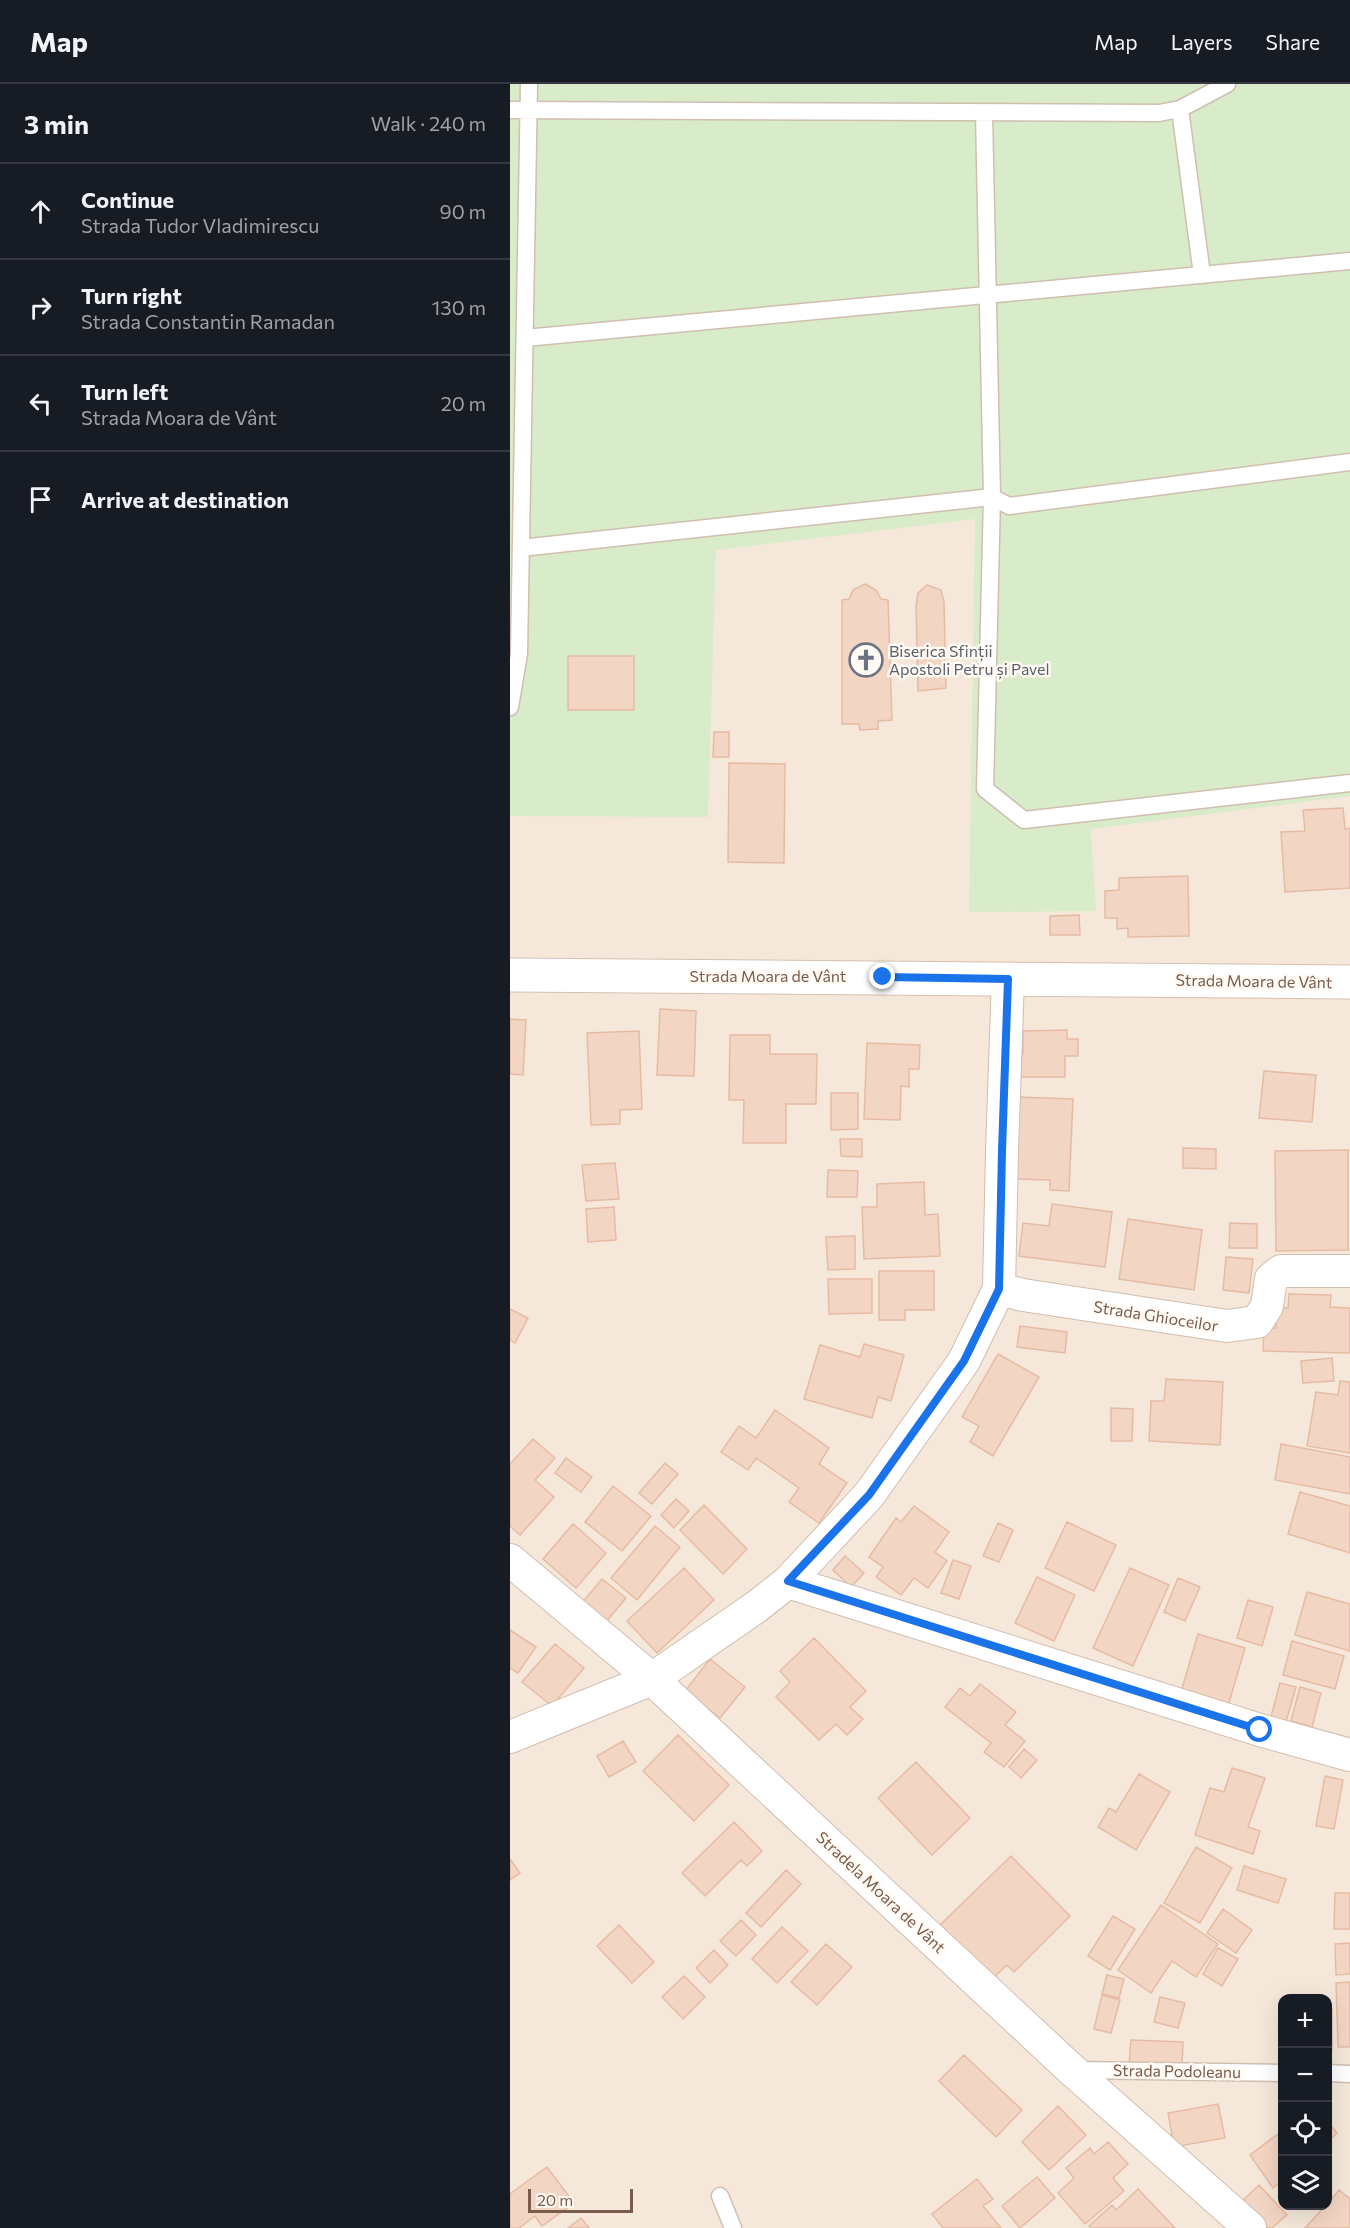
<!DOCTYPE html>
<html lang="en">
<head>
<meta charset="utf-8">
<style>
  :root { --surface:#171b24; --page:#242831; --text:#f1f3f6; --muted:#9ea1a6; --line:#363941 }
  body { margin:0; font-family:Commissioner,sans-serif; background:var(--page); color:var(--text) }
  .controls { position:absolute; right:18px; bottom:18px; display:grid; overflow:hidden; border-radius:12px; box-shadow:0 6px 24px #0002 }
  .controls button { width:54px; height:54px; display:grid; place-items:center; padding:0; border:0; border-bottom:2px solid var(--line); background:var(--surface); color:var(--text); font:30px sans-serif }
  .scale { position:absolute; left:18px; bottom:15px; width:105px; box-sizing:border-box; padding-left:6px; border:3px solid #7a5c4d; border-top:0; font-size:16px; line-height:21px; white-space:nowrap; color:#7a5c4d; -webkit-text-stroke:4px #fffaf3; paint-order:stroke }
  .stop { position:absolute; width:18px; height:18px; margin:-14px; border:4px solid #1a73e8; border-radius:50%; background:#fff }
  .stop.end { background:#1a73e8; border-color:#fff; box-shadow:0 2px 6px #0008 }
  .list { margin:0; padding:0; list-style:none }
  h2 { display:flex; justify-content:space-between; align-items:center; height:78px; margin:0; padding:0 24px; font-size:26px }
  h2 small { font-size:20px; font-weight:400; color:var(--muted) }
  .list li { display:grid; grid-template-columns:39px 1fr auto; gap:18px; align-items:center; box-sizing:border-box; height:96px; padding:0 24px; border-top:2px solid var(--line) }
  .list b { display:block; font-size:22px; white-space:nowrap }
  .list p { margin:0; font-size:20px; white-space:nowrap; color:var(--muted) }
  .list em { font-size:20px; font-style:normal; color:var(--muted) }
  .icon { flex:none; width:33px; height:33px; fill:none; stroke:currentColor; stroke-width:2; stroke-linecap:round; stroke-linejoin:round }
  .map { position:relative; flex:none; width:840px; height:2144px; overflow:hidden }
  header { display:flex; align-items:center; gap:36px; box-sizing:border-box; height:84px; padding:0 30px; background:var(--surface); border-bottom:2px solid var(--line) }
  header strong { font-size:28px }
  nav { display:flex; gap:33px; margin-inline-start:auto; font-size:21px }
  main { display:flex }
  aside { flex:1; background:var(--surface) }
  .map>svg:first-child { display:block }
</style>
</head>
<body>
<header>
<strong>Map</strong>
<nav><a>Map</a><a>Layers</a><a>Share</a></nav>
</header>
<main>
<aside>
<h2>3 min<small>Walk · 240 m</small></h2>
<ul class="list">
<li><svg class="icon" aria-label="ahead" viewBox="0 0 24 24"><path d="M12 20V5M6 11l6-6 6 6"/></svg><div><b>Continue</b><p>Strada Tudor Vladimirescu</p></div><em>90 m</em></li>
<li><svg class="icon" aria-label="right" viewBox="0 0 24 24"><path d="M7 20v-9h11M14 6l5 5-5 5"/></svg><div><b>Turn right</b><p>Strada Constantin Ramadan</p></div><em>130 m</em></li>
<li><svg class="icon" aria-label="left" viewBox="0 0 24 24"><path d="M17 20v-9H6M10 6l-5 5 5 5"/></svg><div><b>Turn left</b><p>Strada Moara de Vânt</p></div><em>20 m</em></li>
<li><svg class="icon" aria-label="arrive" viewBox="0 0 24 24"><path d="M6 21V4h12l-3 4 3 4H6"/></svg><div><b>Arrive at destination</b></div></li>
</ul>
</aside>
<div class="map">
<svg width="840" height="2144" viewBox="0 0 840 2144">
  <rect width="100%" height="100%" fill="#fdf6ec"/>
  <path fill="#f5e8da" fill-rule="evenodd" d="M 0,0 L 840,0 L 840,2144 L 0,2144 ZM 772,1914 L 818,1914 L 818,2122 L 772,2122 Z"/>
  <path fill="#d8ecc9" d="M 0,0 L 840,0 L 840,712 L 581,745 L 586,827 L 459,828 L 465,435 L 206,466 L 198,733 L 0,732 Z"/>
  <path fill="#f3d5c3" stroke="#e6bba3" stroke-width="1.5" d="M 355,500 L 366,506 L 371,515 L 378,516 L 382,636 L 368,637 L 368,645 L 350,646 L 349,640 L 332,640 L 332,516 L 339,515 L 343,506 Z
    M 417,501 L 431,506 L 434,518 L 436,604 L 408,607 L 406,522 L 408,509 Z
    M 58,572 L 124,572 L 124,626 L 58,626 Z
    M 204,648 L 219,648 L 219,673 L 203,673 Z
    M 219,679 L 275,680 L 274,779 L 218,778 Z
    M 833,724 L 835,745 L 840,744 L 840,804 L 775,808 L 771,748 L 795,747 L 793,726 Z
    M 678,792 L 679,852 L 618,853 L 618,844 L 607,845 L 607,834 L 595,834 L 595,807 L 609,806 L 609,794 Z
    M 569,831 L 570,851 L 540,851 L 540,832 Z
    M 150,925 L 186,927 L 184,992 L 147,991 Z
    M 0,935 L 16,936 L 13,991 L 0,990 Z
    M 557,946 L 557,955 L 568,955 L 568,972 L 555,972 L 555,993 L 501,993 L 501,970 L 513,970 L 513,947 Z
    M 129,947 L 132,1025 L 110,1026 L 110,1040 L 81,1041 L 77,949 Z
    M 220,951 L 260,951 L 260,970 L 307,970 L 306,1020 L 276,1020 L 276,1059 L 233,1059 L 234,1016 L 219,1016 Z
    M 357,959 L 410,961 L 409,985 L 399,985 L 399,1003 L 391,1002 L 390,1036 L 354,1035 Z
    M 754,987 L 806,991 L 802,1038 L 749,1034 Z
    M 321,1009 L 348,1009 L 348,1045 L 321,1046 Z
    M 507,1013 L 563,1015 L 559,1107 L 540,1106 L 540,1096 L 504,1095 Z
    M 330,1055 L 352,1055 L 352,1073 L 331,1072 Z
    M 673,1064 L 706,1065 L 706,1085 L 673,1084 Z
    M 838,1066 L 838,1166 L 766,1167 L 765,1067 Z
    M 105,1079 L 109,1115 L 76,1117 L 72,1081 Z
    M 318,1086 L 348,1087 L 347,1113 L 317,1113 Z
    M 414,1098 L 415,1131 L 428,1130 L 430,1172 L 354,1175 L 352,1123 L 367,1123 L 367,1100 Z
    M 542,1120 L 602,1128 L 595,1183 L 509,1172 L 513,1139 L 539,1142 Z
    M 104,1123 L 106,1156 L 78,1158 L 76,1125 Z
    M 618,1135 L 692,1146 L 684,1206 L 609,1195 Z
    M 720,1139 L 747,1140 L 747,1164 L 719,1164 Z
    M 345,1152 L 345,1185 L 318,1186 L 316,1153 Z
    M 716,1173 L 743,1175 L 739,1209 L 713,1206 Z
    M 369,1187 L 424,1187 L 424,1226 L 395,1226 L 395,1236 L 369,1236 Z
    M 318,1195 L 362,1195 L 362,1229 L 319,1230 Z
    M 779,1210 L 821,1211 L 820,1223 L 840,1224 L 840,1269 L 753,1267 L 754,1244 L 766,1244 L 767,1223 L 778,1224 Z
    M 0,1225 L 18,1234 L 5,1259 L 0,1256 Z
    M 510,1242 L 557,1248 L 555,1269 L 507,1263 Z
    M 354,1260 L 394,1271 L 381,1317 L 368,1313 L 362,1334 L 294,1315 L 310,1261 L 350,1273 Z
    M 488,1270 L 529,1293 L 483,1372 L 460,1358 L 469,1342 L 452,1333 Z
    M 822,1274 L 824,1297 L 793,1299 L 791,1277 Z
    M 656,1295 L 713,1298 L 710,1361 L 639,1357 L 641,1317 L 654,1317 Z
    M 830,1297 L 840,1298 L 840,1369 L 797,1362 L 806,1308 L 828,1311 Z
    M 601,1324 L 623,1325 L 622,1357 L 601,1357 Z
    M 265,1326 L 319,1364 L 309,1380 L 337,1399 L 309,1439 L 279,1418 L 289,1404 L 246,1374 L 238,1386 L 211,1368 L 229,1342 L 246,1354 Z
    M 23,1355 L 45,1374 L 25,1396 L 44,1413 L 10,1451 L 0,1442 L 0,1380 Z
    M 771,1360 L 840,1373 L 840,1410 L 765,1396 Z
    M 56,1374 L 82,1393 L 71,1408 L 45,1389 Z
    M 155,1379 L 168,1390 L 142,1420 L 129,1409 Z
    M 103,1402 L 141,1432 L 112,1467 L 75,1438 Z
    M 790,1408 L 840,1422 L 840,1469 L 778,1450 Z
    M 166,1415 L 179,1427 L 164,1444 L 151,1431 Z
    M 194,1421 L 237,1465 L 213,1490 L 170,1446 Z
    M 404,1422 L 439,1448 L 425,1468 L 437,1477 L 418,1504 L 404,1494 L 391,1511 L 366,1493 L 373,1483 L 359,1473 L 386,1434 L 391,1438 Z
    M 557,1438 L 606,1461 L 584,1507 L 535,1484 Z
    M 488,1439 L 503,1446 L 489,1478 L 473,1472 Z
    M 63,1440 L 96,1469 L 66,1504 L 33,1475 Z
    M 145,1442 L 170,1463 L 127,1516 L 101,1494 Z
    M 335,1472 L 354,1489 L 341,1503 L 323,1486 Z
    M 443,1476 L 461,1482 L 449,1515 L 431,1509 Z
    M 174,1484 L 204,1516 L 147,1569 L 117,1537 Z
    M 620,1484 L 659,1501 L 623,1582 L 583,1564 Z
    M 527,1493 L 565,1511 L 544,1557 L 505,1539 Z
    M 668,1494 L 690,1503 L 675,1537 L 654,1528 Z
    M 92,1495 L 116,1514 L 95,1539 L 71,1520 Z
    M 797,1508 L 840,1520 L 840,1567 L 785,1551 Z
    M 738,1516 L 763,1523 L 752,1562 L 727,1554 Z
    M 0,1546 L 26,1563 L 8,1589 L 0,1584 Z
    M 688,1550 L 735,1564 L 718,1622 L 671,1608 Z
    M 304,1554 L 356,1607 L 340,1623 L 353,1635 L 337,1651 L 326,1640 L 309,1656 L 266,1613 L 280,1598 L 270,1587 Z
    M 782,1557 L 834,1572 L 825,1605 L 773,1591 Z
    M 45,1560 L 74,1584 L 42,1622 L 12,1598 Z
    M 200,1575 L 235,1603 L 210,1634 L 175,1607 Z
    M 770,1599 L 786,1603 L 775,1641 L 760,1636 Z
    M 470,1600 L 506,1628 L 495,1641 L 515,1657 L 494,1683 L 474,1668 L 481,1659 L 435,1623 L 450,1604 L 460,1612 Z
    M 790,1603 L 811,1609 L 802,1643 L 781,1637 Z
    M 168,1651 L 219,1701 L 184,1737 L 133,1687 Z
    M 113,1657 L 126,1678 L 99,1693 L 87,1672 Z
    M 514,1665 L 527,1676 L 511,1694 L 499,1683 Z
    M 406,1678 L 460,1734 L 422,1771 L 368,1714 Z
    M 722,1684 L 755,1694 L 738,1743 L 750,1747 L 743,1770 L 685,1751 L 700,1704 L 714,1708 Z
    M 629,1690 L 660,1708 L 626,1766 L 588,1743 L 599,1724 L 606,1728 Z
    M 815,1692 L 833,1696 L 824,1745 L 806,1742 Z
    M 224,1738 L 252,1767 L 237,1782 L 231,1776 L 195,1812 L 172,1789 Z
    M 686,1763 L 722,1784 L 690,1839 L 654,1819 Z
    M 501,1772 L 560,1832 L 504,1888 L 497,1881 L 479,1898 L 427,1844 Z
    M 0,1775 L 10,1789 L 0,1796 Z
    M 734,1782 L 776,1795 L 768,1819 L 727,1806 Z
    M 276,1786 L 291,1800 L 251,1843 L 236,1829 Z
    M 825,1809 L 840,1809 L 840,1845 L 824,1845 Z
    M 651,1821 L 708,1860 L 686,1893 L 662,1877 L 641,1909 L 608,1886 Z
    M 713,1825 L 742,1846 L 726,1869 L 697,1849 Z
    M 603,1832 L 625,1845 L 600,1886 L 578,1872 Z
    M 231,1836 L 246,1851 L 226,1872 L 210,1857 Z
    M 109,1841 L 144,1878 L 122,1899 L 87,1862 Z
    M 272,1843 L 298,1867 L 267,1899 L 242,1875 Z
    M 840,1859 L 840,1890 L 826,1891 L 825,1860 Z
    M 316,1860 L 342,1883 L 307,1921 L 281,1898 Z
    M 708,1864 L 728,1875 L 712,1902 L 693,1890 Z
    M 204,1866 L 218,1881 L 200,1899 L 186,1884 Z
    M 597,1891 L 614,1895 L 609,1914 L 592,1910 Z
    M 174,1892 L 195,1913 L 173,1935 L 152,1913 Z
    M 840,1898 L 840,1963 L 828,1963 L 826,1899 Z
    M 592,1911 L 610,1916 L 601,1949 L 584,1945 Z
    M 650,1913 L 675,1919 L 668,1944 L 644,1938 Z
    M 818,1925 L 822,1925 L 822,1966 L 818,1966 Z
    M 621,1956 L 673,1958 L 672,1982 L 619,1980 Z
    M 454,1971 L 512,2026 L 486,2053 L 429,1997 Z
    M 708,2020 L 715,2054 L 664,2063 L 658,2029 Z
    M 548,2022 L 576,2051 L 539,2086 L 512,2058 Z
    M 818,2038 L 827,2049 L 818,2058 Z
    M 772,2047 L 772,2097 L 763,2104 L 740,2071 Z
    M 598,2058 L 618,2080 L 603,2094 L 614,2107 L 575,2140 L 548,2109 L 564,2094 L 556,2084 L 580,2064 L 584,2070 Z
    M 37,2083 L 64,2119 L 32,2142 L 25,2132 L 9,2144 L 2,2144 L 0,2142 L 0,2110 Z
    M 527,2093 L 545,2114 L 510,2144 L 492,2122 Z
    M 467,2095 L 483,2115 L 473,2122 L 491,2144 L 433,2144 L 422,2130 Z
    M 749,2101 L 777,2131 L 762,2144 L 758,2144 L 732,2117 Z
    M 628,2105 L 665,2144 L 581,2144 L 579,2142 L 602,2121 L 606,2126 Z
    M 829,2106 L 840,2115 L 840,2144 L 795,2144 L 815,2122 L 818,2122 L 818,2119 Z
    M 71,2134 L 79,2144 L 58,2144 Z"/>
  <g fill="none" stroke-linecap="round" stroke-linejoin="round">
    <defs>
      <path id="lane" d="M 670,25 L 692,191
        M 0,26 L 649,29 L 670,25 L 717,0
        M 474,29 L 482,413 L 475,705 L 514,736 L 840,699
        M 15,254 L 840,177
        M 11,464 L 482,413 L 499,422 L 840,378
        M 0,623 L 9,570 L 19,0
        M 563,1986 L 772,1989
        M 818,1989 L 840,1990
        M 210,2112 L 223,2144"/>
      <path id="street" d="M 489,1205 L 513,1211 L 717,1242 L 747,1238 L 757,1222 L 761,1195 L 771,1187 L 840,1187
        M 0,1476 L 142,1595 L 562,1986 L 740,2144
        M 278,1498 L 750,1646 L 840,1671
        M 0,1653 L 142,1595 L 246,1523 L 278,1498 L 359,1411 L 454,1277 L 489,1205 L 492,1067 L 498,895"/>
      <path id="secondary" d="M 0,891 L 840,898"/>
    </defs>
    <use href="#lane" stroke="#d1beb0" stroke-width="19"/>
    <use href="#street" stroke="#d1beb0" stroke-width="34"/>
    <use href="#secondary" stroke="#d6c0b0" stroke-width="35"/>
    <use href="#lane" stroke="#fff" stroke-width="16"/>
    <use href="#street" stroke="#fff" stroke-width="32"/>
    <use href="#secondary" stroke="#fff" stroke-width="33"/>
  </g>
  <g fill="none" stroke-linecap="round" stroke-linejoin="round">
    <path stroke="#1a73e8" stroke-width="8" d="M 373,893 L 498,895 L 492,1067 L 489,1205 L 454,1277 L 359,1411 L 278,1497 L 750,1646"/>
  </g>
  <defs>
    <symbol id="church-ring" viewBox="-11 -11 22 22"><circle r="9.5" fill="#fffaf3" stroke="#6b7280" stroke-width="1.5"/><path d="M-1.2-6h2.4v3.5h3.3v2.4h-3.3V6h-2.4V-.1h-3.3v-2.4h3.3Z" fill="#6b7280"/></symbol>
  </defs>
  <g fill-rule="evenodd">
    <use href="#church-ring" x="337" y="557" width="38" height="38"/>
  </g>
  <g text-anchor="middle" stroke-width="5" stroke-linejoin="round" paint-order="stroke">
    <g font-size="16" fill="#5b616d" stroke="#fffaf3" text-anchor="start">
      <text x="379" y="573">Biserica Sfinții<tspan x="379" dy="18">Apostoli Petru și Pavel</tspan></text>
    </g>
    <g font-size="16" fill="#7a5c4d" stroke="#fffaf3">
      <text x="258" y="898">Strada Moara de Vânt</text>
      <text transform="translate(744 897) rotate(1)" y="6">Strada Moara de Vânt</text>
      <text transform="translate(646 1232) rotate(9)" y="6">Strada Ghioceilor</text>
      <text transform="translate(371 1808) rotate(43)" y="6">Stradela Moara de Vânt</text>
      <text transform="translate(667 1987) rotate(1)" y="6">Strada Podoleanu</text>
    </g>
  </g>
</svg>
<div class="controls">
<button>+</button>
<button>−</button>
<button><svg class="icon" aria-label="locate" viewBox="0 0 24 24"><circle cx="12" cy="12" r="6"/><path d="M12 2v4M12 18v4M2 12h4M18 12h4"/></svg></button>
<button><svg class="icon" aria-label="layers" viewBox="0 0 24 24"><path d="M12 4l9 5-9 5-9-5zM3 14l9 5 9-5"/></svg></button>
</div>
<div class="scale">20 m</div>
<div class="stop" style="left:750px;top:1646px"></div>
<div class="stop end" style="left:373px;top:893px"></div>
</div>
</main>
</body>
</html>
